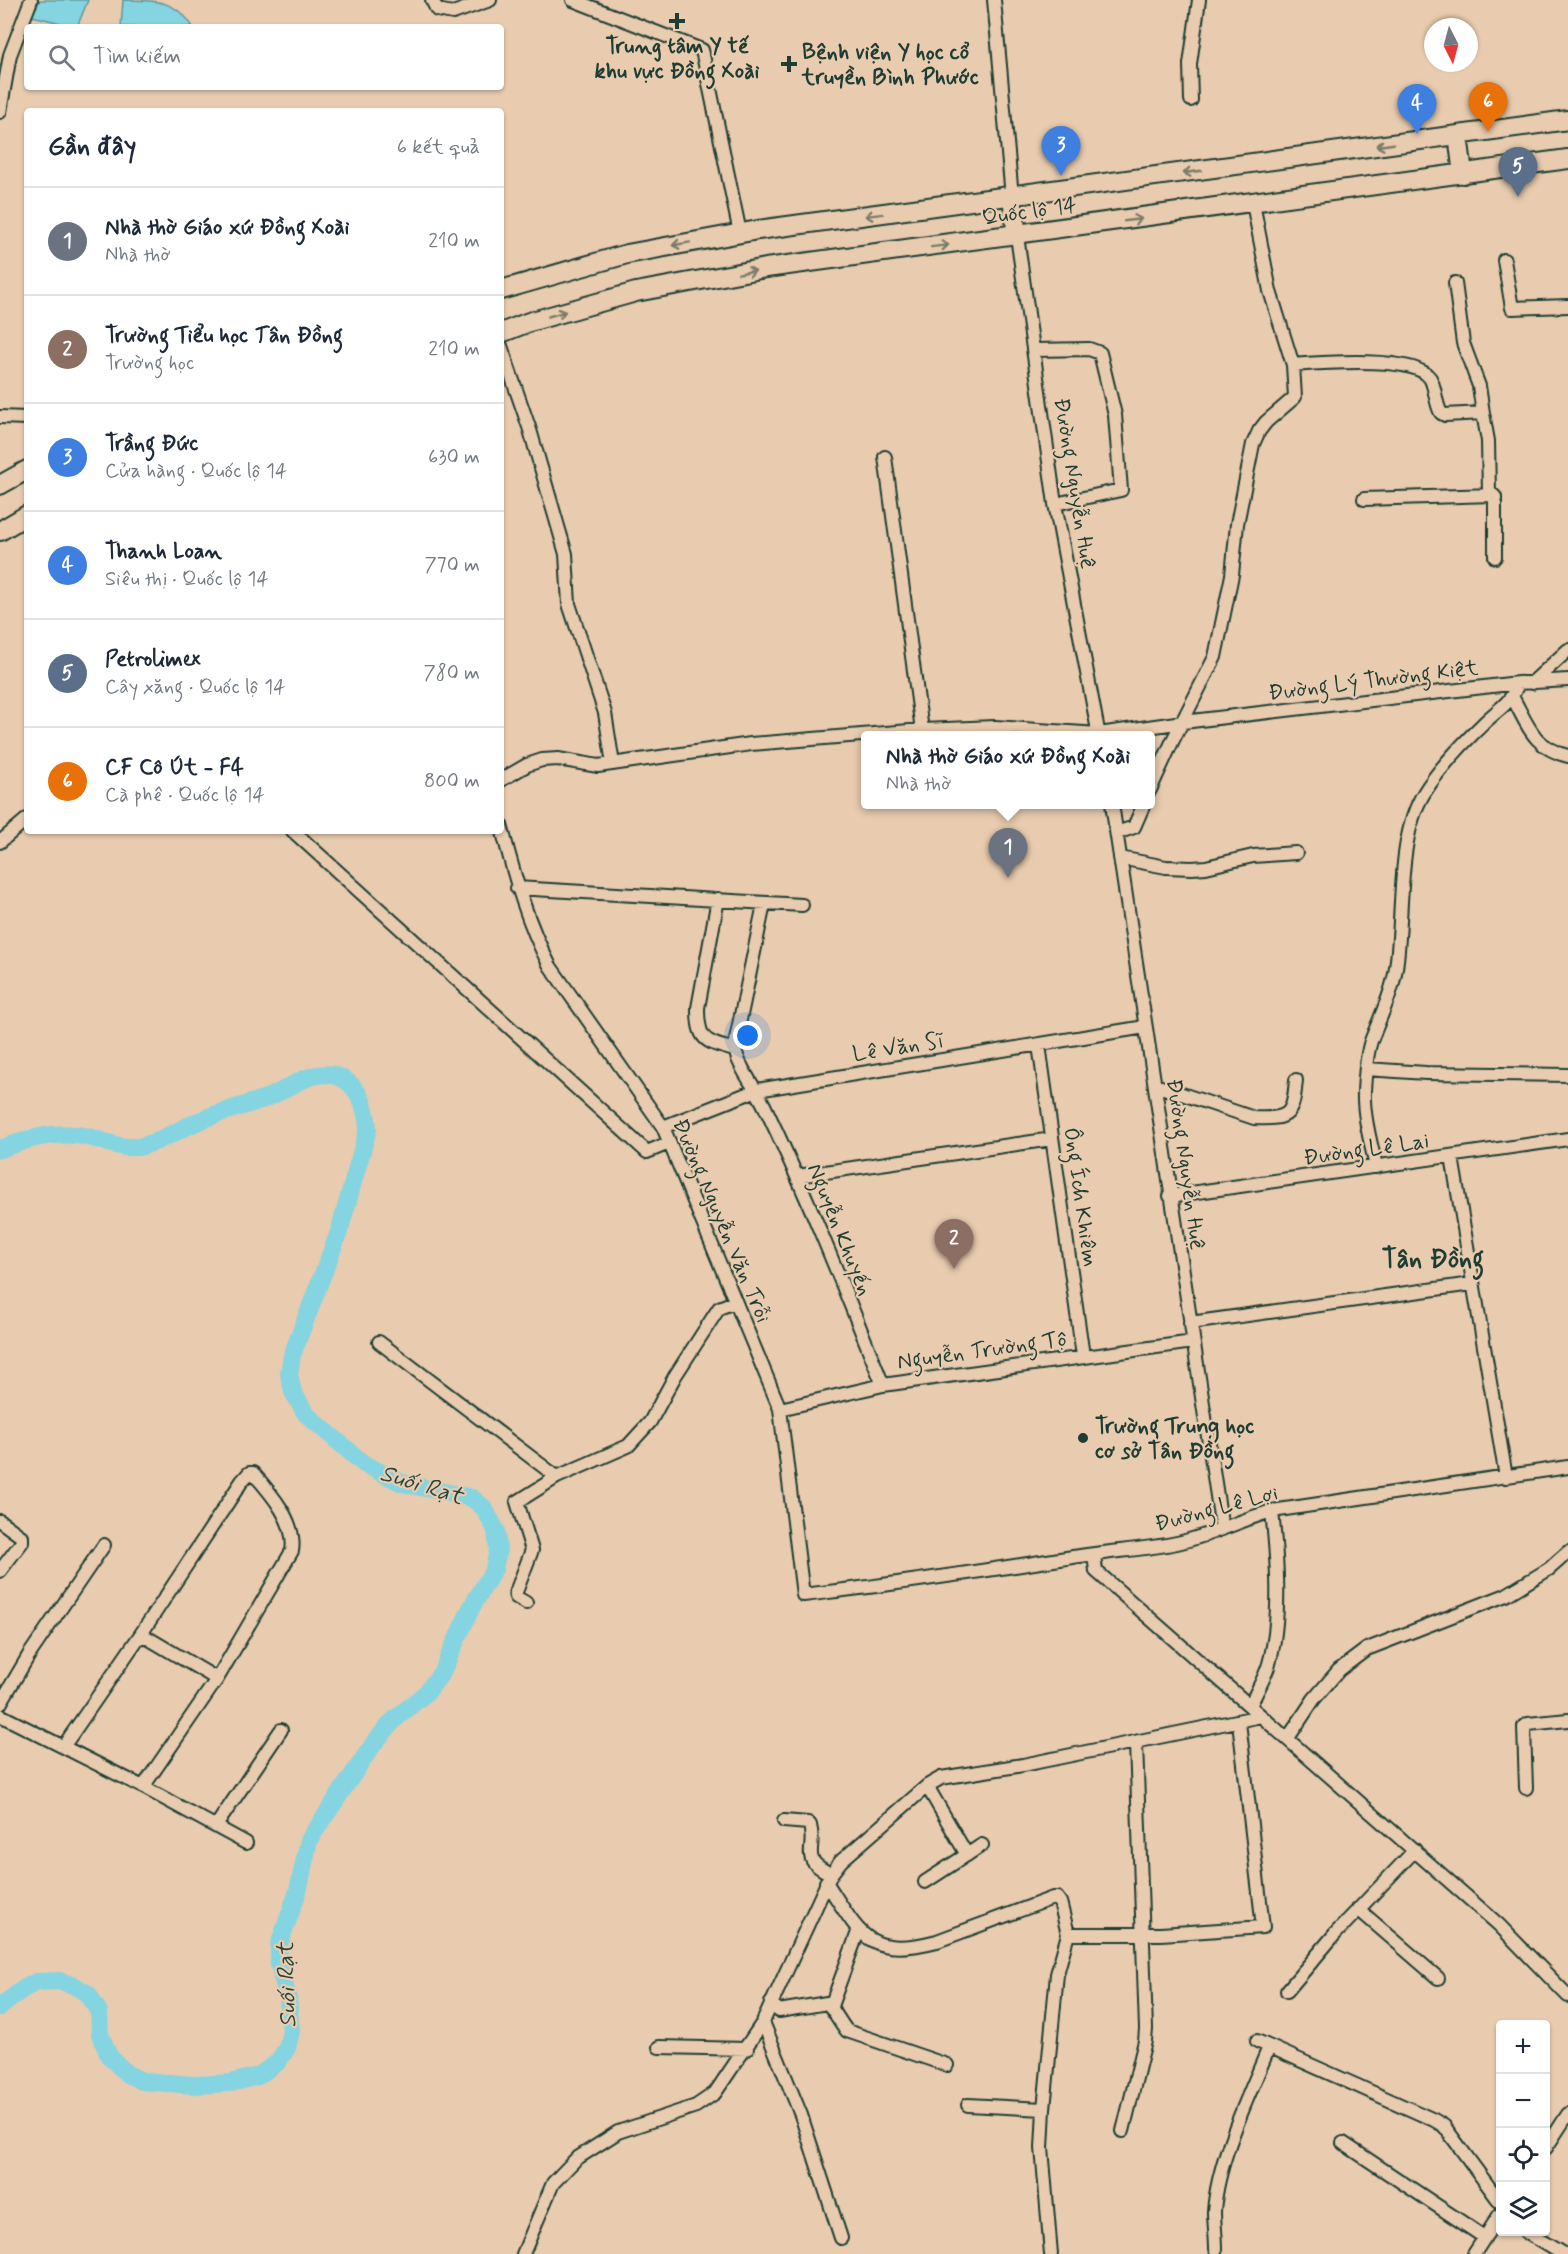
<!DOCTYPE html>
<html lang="vi">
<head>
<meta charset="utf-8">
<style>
  :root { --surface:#fff; --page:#f6f6f7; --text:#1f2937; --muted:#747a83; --line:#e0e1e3; --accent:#ea580c }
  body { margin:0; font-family:Mynerve,sans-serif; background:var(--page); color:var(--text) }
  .controls { position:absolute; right:18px; bottom:18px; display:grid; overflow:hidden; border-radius:6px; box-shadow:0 2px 4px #0004 }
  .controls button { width:54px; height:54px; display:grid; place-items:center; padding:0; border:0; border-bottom:2px solid var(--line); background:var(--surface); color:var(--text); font:30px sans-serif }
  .compass { position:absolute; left:1424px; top:18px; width:54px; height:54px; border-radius:50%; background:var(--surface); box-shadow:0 2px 4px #0004; rotate:174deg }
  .you { position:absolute; left:748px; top:1036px; width:21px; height:21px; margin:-15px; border:4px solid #fff; border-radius:50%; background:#1a73e8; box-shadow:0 0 0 9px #1a73e833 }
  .badge { display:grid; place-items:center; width:39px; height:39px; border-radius:50%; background:var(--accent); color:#fff; font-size:20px; font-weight:700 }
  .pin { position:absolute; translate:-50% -50px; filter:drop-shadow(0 2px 3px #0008) }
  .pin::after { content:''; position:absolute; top:32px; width:21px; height:18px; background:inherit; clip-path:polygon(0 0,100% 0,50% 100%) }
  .popup { position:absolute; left:861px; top:731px; width:294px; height:78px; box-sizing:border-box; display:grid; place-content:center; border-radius:6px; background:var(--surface); filter:drop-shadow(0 2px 4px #0005); font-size:20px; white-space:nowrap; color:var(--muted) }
  .popup b { font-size:22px; color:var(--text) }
  .popup::after { content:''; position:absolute; left:50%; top:100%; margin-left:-12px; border:12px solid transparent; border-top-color:var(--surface) }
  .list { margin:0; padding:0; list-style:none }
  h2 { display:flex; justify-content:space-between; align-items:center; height:78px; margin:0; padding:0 24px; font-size:26px }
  h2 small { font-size:20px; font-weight:400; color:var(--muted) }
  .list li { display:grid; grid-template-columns:39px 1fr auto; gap:18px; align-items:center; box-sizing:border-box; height:108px; padding:0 24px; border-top:2px solid var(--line) }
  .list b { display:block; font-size:22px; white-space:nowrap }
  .list p { margin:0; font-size:20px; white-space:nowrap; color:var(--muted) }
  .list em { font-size:20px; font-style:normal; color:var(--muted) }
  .icon { flex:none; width:33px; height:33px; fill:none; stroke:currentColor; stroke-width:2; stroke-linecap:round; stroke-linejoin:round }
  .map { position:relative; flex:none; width:1568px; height:2254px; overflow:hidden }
  .search { position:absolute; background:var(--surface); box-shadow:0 2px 4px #0004; left:24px; top:24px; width:480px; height:66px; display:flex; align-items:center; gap:15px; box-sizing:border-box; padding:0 21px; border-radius:6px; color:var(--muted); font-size:22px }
  .panel { position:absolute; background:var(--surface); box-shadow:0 2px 4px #0004; left:24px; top:108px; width:480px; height:726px; border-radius:6px }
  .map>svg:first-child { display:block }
</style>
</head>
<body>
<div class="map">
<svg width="1568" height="2254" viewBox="0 0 1568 2254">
  <rect width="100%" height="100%" fill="#e9ccaf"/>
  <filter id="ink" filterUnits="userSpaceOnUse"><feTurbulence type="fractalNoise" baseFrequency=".0167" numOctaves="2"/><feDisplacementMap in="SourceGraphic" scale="12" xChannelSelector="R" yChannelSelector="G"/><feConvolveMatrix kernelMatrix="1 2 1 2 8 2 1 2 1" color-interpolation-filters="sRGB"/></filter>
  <g filter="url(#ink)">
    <path fill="#85d4e1" stroke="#5c989c" stroke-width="1.5" d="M 40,0 L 88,0 L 77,27 L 32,16 Z
      M 123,0 C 155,0 176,0 193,27 L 121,27 Z"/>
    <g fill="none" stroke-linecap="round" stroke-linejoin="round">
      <path stroke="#85d4e1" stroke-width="18" d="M 0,1149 C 25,1140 49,1132 76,1135 C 98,1136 119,1152 143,1146 C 163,1140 182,1128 201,1120 C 223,1111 245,1106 266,1098 C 281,1093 293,1083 307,1078 C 346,1063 366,1095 368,1129 L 339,1232 L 292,1355 L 289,1374 L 293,1392 L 306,1414 L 364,1464 L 402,1483 L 472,1498 L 484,1508 L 496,1530 L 498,1550 L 494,1569 L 471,1608 L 442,1672 L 427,1692 L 394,1720 L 374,1743 L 309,1840 L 298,1891 L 279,1945 L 279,1965 L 288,1998 L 291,2031 L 287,2048 L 278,2062 L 258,2076 L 231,2083 L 194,2085 L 142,2081 L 127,2074 L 109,2056 L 100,2034 L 99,2012 L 88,1994 L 75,1986 L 60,1981 L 36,1982 L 23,1989 L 0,2007"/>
      <defs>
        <path id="minor" d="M 432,0 L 437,10 L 453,13 L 490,0
          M 573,0 L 702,50 L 740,233
          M 994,0 L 1012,197
          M 1191,100 L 1190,64 L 1199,0
          M 0,112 L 10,55 L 31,0
          M 1253,203 L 1270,291 L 1293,365
          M 1017,236 L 1055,504 L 1099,736
          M 1504,260 L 1512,308 L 1568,306
          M 1455,283 L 1463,343 L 1479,386 L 1483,413
          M 501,346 L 530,430 L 566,554 L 569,604 L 605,713 L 613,764
          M 1035,350 L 1089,349 L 1100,353 L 1115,415 L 1121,490 L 1055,504
          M 0,417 L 27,418
          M 885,457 L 922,730
          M 1364,499 L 1493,495 L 1495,497 L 1495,557
          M 1532,683 L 1568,650
          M 1513,698 C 1528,726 1534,748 1568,756
          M 501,780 L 527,765 L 542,760 L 558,759 L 598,766 L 751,744 L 922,730 L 995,727 L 1099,734 L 1183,722 L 1518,683 L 1568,680
          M 1150,790 L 1173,740 L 1215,657 L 1232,575 L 1237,524 L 1253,444 L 1259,431 L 1266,422 L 1295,397 L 1293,365 C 1319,363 1414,355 1430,378 C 1436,388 1435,403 1441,413 L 1445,415 L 1483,413 L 1488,441 L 1489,494
          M 1112,804 L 1222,1529
          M 501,825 C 514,874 526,921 550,966 L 663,1127 L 780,1409 L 803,1595 C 893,1585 983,1571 1073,1557 C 1108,1551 1143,1550 1177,1543 C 1210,1536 1240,1520 1272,1511 L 1568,1467
          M 293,831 L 647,1152 L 669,1143
          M 1117,833 L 1134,827 L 1144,804
          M 0,842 L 27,819
          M 1120,858 L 1166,867 L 1192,868 L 1206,867 L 1253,856 L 1296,853
          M 517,888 L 802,905
          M 718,899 L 698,1008 C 698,1041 705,1042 735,1050
          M 764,904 L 735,1044 C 734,1062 756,1088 764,1105 C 808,1197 845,1291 883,1385
          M 1039,1045 L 1083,1356
          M 1366,1069 L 1426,1073 L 1568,1075
          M 1155,1085 L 1254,1118 C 1291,1120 1293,1114 1296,1080
          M 663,1127 L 757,1090 L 1145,1027
          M 1452,1157 L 1506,1477
          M 1376,1167 C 1371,1143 1363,1116 1364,1091 C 1365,1075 1366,1056 1371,1041 C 1380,1017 1392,994 1396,968 C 1404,916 1396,838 1424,793 C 1440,767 1464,742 1486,721 C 1501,707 1511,703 1518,683
          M 798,1176 L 1052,1139
          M 1170,1196 L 1568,1139
          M 1190,1323 L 1472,1284
          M 379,1342 L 557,1477
          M 780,1409 L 883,1385 L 1193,1342
          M 0,1521 L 22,1537 L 22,1542 L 0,1571
          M 1094,1554 L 1096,1571 L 1499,1925 L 1568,1996
          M 526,1603 L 516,1597 L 516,1592 L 532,1550 L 517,1502 L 557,1477 L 628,1446 L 650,1422 L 675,1376 L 719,1308 L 734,1302
          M 141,1634 L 217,1679
          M 0,1704 L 29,1655 L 104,1545
          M 1250,1706 C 1256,1692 1265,1678 1269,1664 C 1282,1617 1277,1559 1272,1511
          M 0,1715 L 143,1787 L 246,1843
          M 1288,1738 L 1314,1699 L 1339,1670 L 1367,1649 L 1506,1595 L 1549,1569 L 1568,1552
          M 63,1747 L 141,1634 L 242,1481 L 249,1473 L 253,1473 C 271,1493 297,1523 292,1551 L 217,1679 L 143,1787
          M 927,1786 L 967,1855
          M 1526,1788 L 1524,1727 L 1528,1724 L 1568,1720
          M 784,1821 L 808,1823 L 810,1825 C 817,1852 798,1858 831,1874
          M 216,1826 L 281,1730
          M 826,1882 C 860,1934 867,1959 937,1941 L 1053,1898 L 1057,1898 L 1060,1902 L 1068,1934
          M 925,1882 L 982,1845
          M 1358,1909 L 1438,1978
          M 1287,1991 L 1335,1934 L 1415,1850
          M 771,2003 L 779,2011 L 827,2003 C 833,2008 840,2023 847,2031 L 947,2065
          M 831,2006 L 858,1932
          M 763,2022 L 801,2115 L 841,2238
          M 1257,2041 L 1434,2120 L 1444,2126 L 1500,2202
          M 659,2047 L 747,2049
          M 968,2105 L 1044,2109
          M 1123,2131 L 1145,2041 L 1146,2029 L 1136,1743
          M 1343,2143 L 1484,2237
          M 1546,2148 L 1568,2114
          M 1526,2232 L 1563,2254
          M 1216,2249 C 1216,2236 1214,2223 1214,2211 C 1218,2158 1249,2096 1269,2047
          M 523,2254 L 553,2183 L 576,2159 L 618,2132 L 696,2106 L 715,2093 L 763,2022 L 831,1874 L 841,1861 L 927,1786 L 941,1778 L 1023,1765 L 1261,1716
          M 1051,2254 L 1042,2148 L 1044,2109 L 1057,1974 L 1068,1934 L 1161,1934 L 1263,1927 L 1239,1722
          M 1474,2254 L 1500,2214"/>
        <path id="highway" d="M 1458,135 L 1463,174
          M 1012,197 L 1017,236
          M 501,290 L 627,254 L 758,230 L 1568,120
          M 501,333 L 529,322 L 636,292 L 766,268 L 1568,159
          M 0,485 L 27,470
          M 0,531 L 27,515"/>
      </defs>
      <use href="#minor" stroke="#1f3d34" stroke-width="16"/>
      <use href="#highway" stroke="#1f3d34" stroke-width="22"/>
      <use href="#minor" stroke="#e9ccaf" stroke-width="12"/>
      <use href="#highway" stroke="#e9ccaf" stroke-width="18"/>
    </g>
    <defs><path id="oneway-shaft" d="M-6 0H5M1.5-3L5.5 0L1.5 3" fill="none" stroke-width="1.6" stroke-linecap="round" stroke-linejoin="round" transform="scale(1.5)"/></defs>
    <g stroke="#7a7d6b">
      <use href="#oneway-shaft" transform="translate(1385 145) rotate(172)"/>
      <use href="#oneway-shaft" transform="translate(1192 172) rotate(172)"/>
      <use href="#oneway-shaft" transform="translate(874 215) rotate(173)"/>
      <use href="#oneway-shaft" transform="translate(1133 220) rotate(-8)"/>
      <use href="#oneway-shaft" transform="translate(681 244) rotate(170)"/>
      <use href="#oneway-shaft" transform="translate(940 246) rotate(-7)"/>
      <use href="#oneway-shaft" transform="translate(747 272) rotate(-10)"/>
      <use href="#oneway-shaft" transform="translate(557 314) rotate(-16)"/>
    </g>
  </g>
  <g fill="#1f3d34" stroke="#e9ccaf" stroke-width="2">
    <path d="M674 12h6v6h6v6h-6v6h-6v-6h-6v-6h6z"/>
    <path d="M786 55h6v6h6v6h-6v6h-6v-6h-6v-6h6z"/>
    <circle cx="1083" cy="1438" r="6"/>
  </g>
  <g text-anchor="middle" stroke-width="4.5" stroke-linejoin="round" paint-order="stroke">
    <g font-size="22" font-weight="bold" fill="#1f3d34" stroke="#e9ccaf" text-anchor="start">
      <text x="677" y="53" text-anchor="middle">Trung tâm Y tế<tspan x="677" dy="25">khu vực Đồng Xoài</tspan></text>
      <text x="802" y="59">Bệnh viện Y học cổ<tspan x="802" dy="25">truyền Bình Phước</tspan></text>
      <text x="1095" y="1433">Trường Trung học<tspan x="1095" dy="25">cơ sở Tân Đồng</tspan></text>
    </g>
    <g font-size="22" fill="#1f3d34" stroke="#e9ccaf">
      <text transform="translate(1029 210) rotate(-8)" y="8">Quốc lộ 14</text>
      <text transform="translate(1076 483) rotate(81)" y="8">Đường Nguyễn Huệ</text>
      <text transform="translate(1373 679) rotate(-7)" y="8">Đường Lý Thường Kiệt</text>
      <text transform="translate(898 1046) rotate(-9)" y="8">Lê Văn Sĩ</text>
      <text transform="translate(1366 1148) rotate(-8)" y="8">Đường Lê Lai</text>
      <text transform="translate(1187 1164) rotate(82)" y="8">Đường Nguyễn Huệ</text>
      <text transform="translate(1082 1197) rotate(82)" y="8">Ông Ích Khiêm</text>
      <text transform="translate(723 1220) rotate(67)" y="8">Đường Nguyễn Văn Trỗi</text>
      <text transform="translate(841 1229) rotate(68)" y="8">Nguyễn Khuyến</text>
      <text transform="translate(982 1349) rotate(-8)" y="8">Nguyễn Trường Tộ</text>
      <text transform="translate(1216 1507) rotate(-15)" y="8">Đường Lê Lợi</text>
    </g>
    <g font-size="24" font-style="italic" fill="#24453d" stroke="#e9ccaf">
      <text transform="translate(422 1484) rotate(17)" y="8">Suối Rạt</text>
      <text transform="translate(286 1985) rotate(-92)" y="8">Suối Rạt</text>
    </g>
    <g font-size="26" font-weight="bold" fill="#1f3d34" stroke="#e9ccaf">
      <text x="1433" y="1267">Tân Đồng</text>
    </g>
  </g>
</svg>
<div class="controls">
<button>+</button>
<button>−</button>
<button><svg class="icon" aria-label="locate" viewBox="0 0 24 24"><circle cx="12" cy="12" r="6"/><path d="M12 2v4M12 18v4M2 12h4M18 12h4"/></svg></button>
<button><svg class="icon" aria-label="layers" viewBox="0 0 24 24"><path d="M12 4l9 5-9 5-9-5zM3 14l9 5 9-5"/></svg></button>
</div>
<svg class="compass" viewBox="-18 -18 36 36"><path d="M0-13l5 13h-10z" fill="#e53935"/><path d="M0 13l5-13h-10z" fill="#747a83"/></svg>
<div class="you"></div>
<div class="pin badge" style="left:1008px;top:878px;background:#6b7280">1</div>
<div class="popup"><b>Nhà thờ Giáo xứ Đồng Xoài</b>Nhà thờ</div>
<div class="pin badge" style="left:954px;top:1269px;background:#8d6e63">2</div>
<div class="pin badge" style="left:1061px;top:176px;background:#3f7fe0">3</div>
<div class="pin badge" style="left:1417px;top:134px;background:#3f7fe0">4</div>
<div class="pin badge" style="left:1518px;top:197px;background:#5c6f8a">5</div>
<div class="pin badge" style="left:1488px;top:132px;background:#e8710a">6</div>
<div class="search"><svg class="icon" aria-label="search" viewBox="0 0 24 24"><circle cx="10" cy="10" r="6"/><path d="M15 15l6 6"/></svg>Tìm kiếm</div>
<section class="panel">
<h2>Gần đây<small>6 kết quả</small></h2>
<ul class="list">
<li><span class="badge" style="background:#6b7280">1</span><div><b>Nhà thờ Giáo xứ Đồng Xoài</b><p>Nhà thờ</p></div><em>210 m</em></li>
<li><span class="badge" style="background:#8d6e63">2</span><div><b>Trường Tiểu học Tân Đồng</b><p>Trường học</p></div><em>210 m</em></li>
<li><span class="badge" style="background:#3f7fe0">3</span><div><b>Trầng Đức</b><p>Cửa hàng · Quốc lộ 14</p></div><em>630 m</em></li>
<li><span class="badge" style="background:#3f7fe0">4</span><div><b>Thanh Loan</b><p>Siêu thị · Quốc lộ 14</p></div><em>770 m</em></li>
<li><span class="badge" style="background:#5c6f8a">5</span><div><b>Petrolimex</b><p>Cây xăng · Quốc lộ 14</p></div><em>780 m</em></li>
<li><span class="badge" style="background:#e8710a">6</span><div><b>CF Cô Út - F4</b><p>Cà phê · Quốc lộ 14</p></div><em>800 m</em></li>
</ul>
</section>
</div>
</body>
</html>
